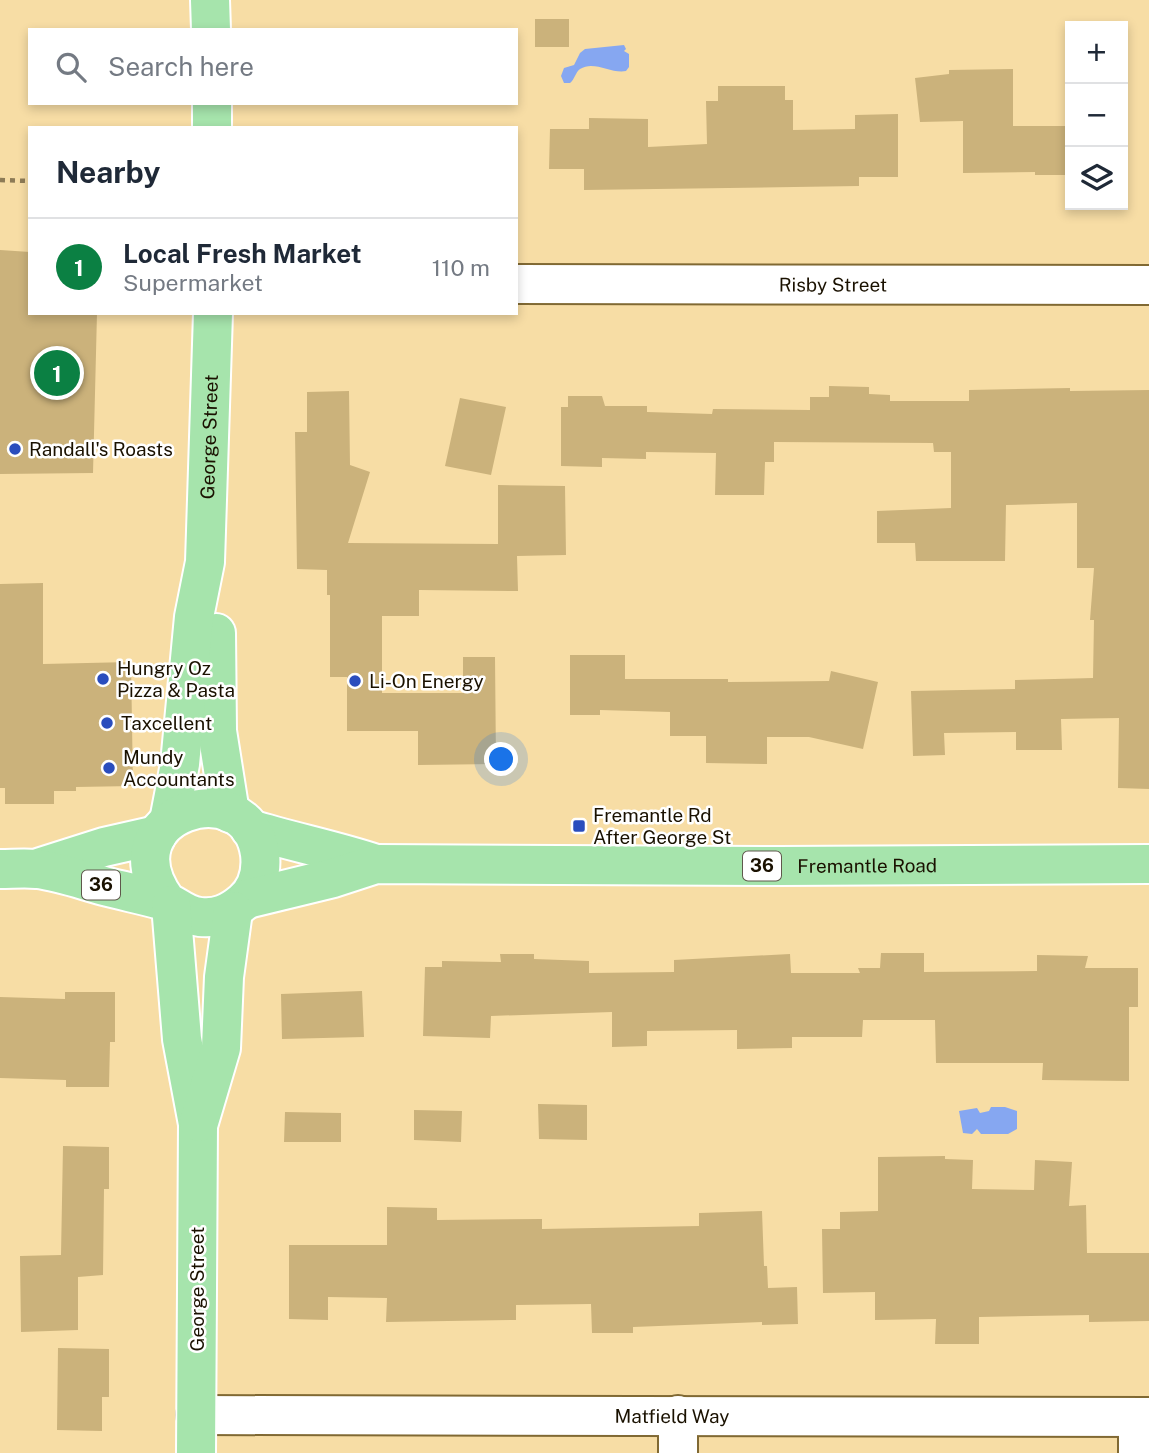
<!DOCTYPE html>
<html lang="en">
<head>
<meta charset="utf-8">
<style>
  :root { --surface:#fff; --page:#f6f6f7; --text:#1f2937; --muted:#747a83; --line:#e0e1e3; --accent:#0b8043 }
  body { margin:0; font-family:"Public Sans",sans-serif; background:var(--page); color:var(--text) }
  .controls { position:absolute; right:21px; top:21px; display:grid; overflow:hidden; border-radius:0px; box-shadow:0 4px 10px #0003 }
  .controls button { width:63px; height:63px; display:grid; place-items:center; padding:0; border:0; border-bottom:2px solid var(--line); background:var(--surface); color:var(--text); font:35px sans-serif }
  .you { position:absolute; left:502px; top:760px; width:24px; height:24px; margin:-18px; border:5px solid #fff; border-radius:50%; background:#1a73e8; box-shadow:0 0 0 10px #1a73e833 }
  .badge { display:grid; place-items:center; width:46px; height:46px; border-radius:50%; background:var(--accent); color:#fff; font-size:23px; font-weight:700 }
  .pin { position:absolute; translate:-50% -50%; border:4px solid #fff; box-shadow:0 2px 7px #0006 }
  .list { margin:0; padding:0; list-style:none }
  h2 { display:flex; justify-content:space-between; align-items:center; height:91px; margin:0; padding:0 28px; font-size:30px }
  h2 small { font-size:23px; font-weight:400; color:var(--muted) }
  .list li { display:grid; grid-template-columns:46px 1fr auto; gap:21px; align-items:center; box-sizing:border-box; height:98px; padding:0 28px; border-top:2px solid var(--line) }
  .list b { display:block; font-size:26px; white-space:nowrap }
  .list p { margin:0; font-size:23px; white-space:nowrap; color:var(--muted) }
  .list em { font-size:23px; font-style:normal; color:var(--muted) }
  .icon { flex:none; width:38px; height:38px; fill:none; stroke:currentColor; stroke-width:2; stroke-linecap:round; stroke-linejoin:round }
  .map { position:relative; flex:none; width:1149px; height:1453px; overflow:hidden }
  .search { position:absolute; background:var(--surface); box-shadow:0 4px 10px #0003; left:28px; top:28px; width:490px; height:77px; display:flex; align-items:center; gap:18px; box-sizing:border-box; padding:0 24px; border-radius:0px; color:var(--muted); font-size:26px }
  .panel { position:absolute; background:var(--surface); box-shadow:0 4px 10px #0003; left:28px; top:126px; width:490px; height:189px; border-radius:0px }
  .map>svg:first-child { display:block }
</style>
</head>
<body>
<div class="map">
<svg width="1149" height="1453" viewBox="0 0 1149 1453">
  <rect width="100%" height="100%" fill="#f7dda5"/>
  <path fill="#86a7f1" d="M 624,45 L 626,49 L 624,51 L 629,54 L 629,67 L 626,71 C 611,74 594,60 580,69 C 575,73 575,79 570,83 L 564,83 L 561,76 L 564,68 L 574,65 L 580,53 L 585,49 Z
    M 991,1107 L 1005,1107 L 1017,1111 L 1017,1129 L 1008,1134 L 981,1134 L 977,1129 L 972,1134 L 963,1133 L 959,1111 L 977,1108 L 980,1113 L 989,1111 Z"/>
  <path fill="#cbb27b" d="M 535,19 L 569,19 L 569,47 L 535,47 Z
    M 1013,69 L 1013,126 L 1070,126 L 1070,175 L 1035,175 L 1035,172 L 963,173 L 963,121 L 920,122 L 915,78 L 949,74 L 949,70 Z
    M 718,86 L 785,86 L 785,100 L 793,100 L 793,130 L 855,129 L 855,115 L 898,114 L 898,177 L 859,177 L 859,186 L 584,190 L 584,169 L 549,169 L 550,129 L 589,129 L 589,118 L 648,119 L 648,147 L 707,144 L 706,101 L 718,101 Z
    M 0,250 L 30,252 L 30,313 L 97,313 L 93,473 L 0,474 Z
    M 829,386 L 869,387 L 869,394 L 890,395 L 890,401 L 969,401 L 969,390 L 1070,388 L 1070,391 L 1149,390 L 1149,789 L 1118,788 L 1119,718 L 1061,719 L 1062,750 L 1016,750 L 1016,732 L 944,733 L 945,755 L 913,756 L 911,691 L 1015,689 L 1015,680 L 1093,678 L 1094,620 L 1090,620 L 1094,568 L 1077,568 L 1077,503 L 1006,505 L 1005,561 L 916,561 L 915,543 L 877,543 L 877,511 L 951,508 L 951,452 L 934,452 L 933,443 L 774,442 L 774,462 L 765,462 L 764,495 L 715,495 L 716,453 L 646,452 L 646,459 L 602,458 L 602,467 L 561,466 L 561,407 L 568,407 L 568,396 L 602,396 L 605,406 L 647,406 L 647,412 L 712,414 L 713,409 L 810,410 L 810,397 L 829,397 Z
    M 349,391 L 350,465 L 370,472 L 348,543 L 498,544 L 498,485 L 565,486 L 566,555 L 517,556 L 518,591 L 419,590 L 419,616 L 382,616 L 382,693 L 463,693 L 463,657 L 495,657 L 496,764 L 418,765 L 418,731 L 347,731 L 347,677 L 330,677 L 330,595 L 327,595 L 327,570 L 297,569 L 295,432 L 307,432 L 307,392 Z
    M 460,398 L 506,407 L 491,475 L 445,466 Z
    M 43,583 L 43,664 L 131,662 L 133,786 L 76,787 L 76,791 L 54,791 L 54,804 L 5,804 L 5,788 L 0,788 L 0,584 Z
    M 570,655 L 625,655 L 625,679 L 728,679 L 728,682 L 829,681 L 831,671 L 878,682 L 863,749 L 809,737 L 767,737 L 767,764 L 706,763 L 706,736 L 670,736 L 670,712 L 600,710 L 600,715 L 570,715 Z
    M 881,953 L 924,953 L 924,972 L 1037,971 L 1037,955 L 1088,956 L 1085,968 L 1138,968 L 1138,1007 L 1129,1007 L 1129,1081 L 1042,1080 L 1043,1063 L 936,1063 L 935,1020 L 863,1020 L 862,1037 L 792,1037 L 792,1048 L 737,1049 L 737,1030 L 647,1031 L 647,1046 L 612,1047 L 612,1012 L 491,1016 L 490,1038 L 423,1036 L 425,967 L 442,967 L 442,961 L 501,962 L 500,954 L 534,954 L 534,959 L 589,961 L 589,973 L 674,972 L 674,960 L 790,954 L 791,973 L 860,973 L 858,968 L 880,968 Z
    M 362,991 L 364,1037 L 282,1039 L 281,994 Z
    M 65,992 L 115,992 L 115,1042 L 110,1042 L 109,1087 L 66,1087 L 66,1080 L 0,1078 L 0,997 L 65,999 Z
    M 538,1104 L 587,1105 L 587,1140 L 539,1139 Z
    M 414,1110 L 462,1111 L 461,1142 L 414,1140 Z
    M 285,1112 L 341,1113 L 341,1142 L 284,1142 Z
    M 63,1146 L 109,1147 L 109,1189 L 104,1189 L 103,1275 L 78,1277 L 78,1330 L 21,1332 L 20,1256 L 61,1255 Z
    M 945,1156 L 945,1159 L 973,1160 L 972,1189 L 1034,1190 L 1035,1160 L 1072,1162 L 1069,1206 L 1086,1205 L 1087,1253 L 1149,1253 L 1149,1321 L 1089,1322 L 1089,1315 L 979,1317 L 979,1344 L 935,1344 L 936,1319 L 875,1320 L 875,1292 L 823,1293 L 822,1229 L 840,1229 L 840,1212 L 878,1211 L 878,1157 Z
    M 387,1207 L 437,1208 L 437,1220 L 542,1219 L 542,1229 L 699,1226 L 699,1213 L 762,1211 L 764,1266 L 767,1266 L 768,1288 L 797,1287 L 798,1324 L 762,1325 L 762,1322 L 633,1327 L 633,1333 L 592,1333 L 591,1304 L 516,1305 L 516,1320 L 386,1322 L 387,1298 L 328,1297 L 328,1320 L 289,1319 L 289,1245 L 387,1245 Z
    M 58,1348 L 109,1349 L 109,1397 L 102,1397 L 102,1431 L 57,1430 Z"/>
  <g fill="none" stroke-linecap="round" stroke-linejoin="round">
    <defs>
      <g id="minor">
        <path id="s1" d="M 516,284 L 1149,285"/>
        <path id="s2" d="M 196,1415 L 1149,1417"/>
        <path d="M 678,1415 L 678,1453"/>
        <path d="M 1138,1453 L 1138,1417"/>
      </g>
      <g id="major">
        <path d="M 210,0 L 211,30"/>
        <path d="M 212,103 L 212,128"/>
        <path d="M 216,633 L 217,731 L 230,813"/>
        <path id="s3" d="M 169,821 L 180,764 L 194,617 L 205,562 L 213,313"/>
        <path d="M 250,829 C 292,842 334,850 376,864"/>
        <path d="M 41,867 L 104,847 L 157,835"/>
        <path d="M 0,869 C 12,869 25,868 37,869 C 61,872 82,880 104,886 C 123,891 143,895 161,900 C 176,904 182,915 200,917 C 217,919 230,913 243,902 C 257,890 262,872 260,854 C 248,768 103,814 166,901"/>
        <path id="s4" d="M 247,899 L 333,878 L 376,864 L 779,866 L 1149,864"/>
        <path d="M 171,905 L 182,1039 L 198,1124 L 196,1453"/>
        <path d="M 199,1122 L 221,1048 L 224,977 L 233,911"/>
      </g>
    </defs>
    <use href="#minor" stroke="#806933" stroke-width="42"/>
    <use href="#major" stroke="#fff" stroke-width="42"/>
    <path stroke="#8d7b56" stroke-width="4.5" stroke-dasharray="5 5" stroke-linecap="butt" d="M 0,180 L 30,181"/>
    <use href="#minor" stroke="#fff" stroke-width="38"/>
    <use href="#major" stroke="#a6e4ac" stroke-width="38"/>
  </g>
  <g fill="#2a4dbd" stroke="#fff" stroke-width="2.5">
    <circle cx="15" cy="449" r="7"/>
    <circle cx="103" cy="679" r="7"/>
    <circle cx="355" cy="681" r="7"/>
    <circle cx="107" cy="723" r="7"/>
    <circle cx="109" cy="768" r="7"/>
    <rect x="572" y="819" width="14" height="14" rx="3.5"/>
  </g>
  <g text-anchor="middle" stroke-width="5" stroke-linejoin="round" paint-order="stroke">
    <g fill="#fff" stroke="#5f584c" stroke-width="2">
      <rect x="743" y="851.5" width="38" height="29" rx="5"/>
      <rect x="82" y="870.5" width="38" height="29" rx="5"/>
    </g>
    <g font-size="18" font-weight="bold" fill="#1a1100">
      <text x="762" y="872">36</text>
      <text x="101" y="891">36</text>
    </g>
    <g font-size="19" fill="#1a1100" stroke="#fff">
      <text dy="7" stroke="none"><textPath href="#s1" startOffset="317">Risby Street</textPath></text>
      <text dy="7" stroke="none"><textPath href="#s3" startOffset="387">George Street</textPath></text>
      <text dy="7" stroke="none"><textPath href="#s4" startOffset="625">Fremantle Road</textPath></text>
      <text transform="translate(197 1289) rotate(-90)" y="7">George Street</text>
      <text dy="7" stroke="none"><textPath href="#s2" startOffset="476">Matfield Way</textPath></text>
    </g>
    <g font-size="19" fill="#1a1100" stroke="#fff" text-anchor="start">
      <text x="29" y="456">Randall's Roasts</text>
      <text x="117" y="675">Hungry Oz<tspan x="117" dy="22">Pizza &amp; Pasta</tspan></text>
      <text x="369" y="688">Li-On Energy</text>
      <text x="121" y="730">Taxcellent</text>
      <text x="123" y="764">Mundy<tspan x="123" dy="22">Accountants</tspan></text>
      <text x="593" y="822">Fremantle Rd<tspan x="593" dy="22">After George St</tspan></text>
    </g>
  </g>
</svg>
<div class="controls">
<button>+</button>
<button>−</button>
<button><svg class="icon" aria-label="layers" viewBox="0 0 24 24"><path d="M12 4l9 5-9 5-9-5zM3 14l9 5 9-5"/></svg></button>
</div>
<div class="you"></div>
<div class="pin badge" style="left:57px;top:373px">1</div>
<div class="search"><svg class="icon" aria-label="search" viewBox="0 0 24 24"><circle cx="10" cy="10" r="6"/><path d="M15 15l6 6"/></svg>Search here</div>
<section class="panel">
<h2>Nearby<small></small></h2>
<ul class="list">
<li><span class="badge">1</span><div><b>Local Fresh Market</b><p>Supermarket</p></div><em>110 m</em></li>
</ul>
</section>
</div>
</body>
</html>
